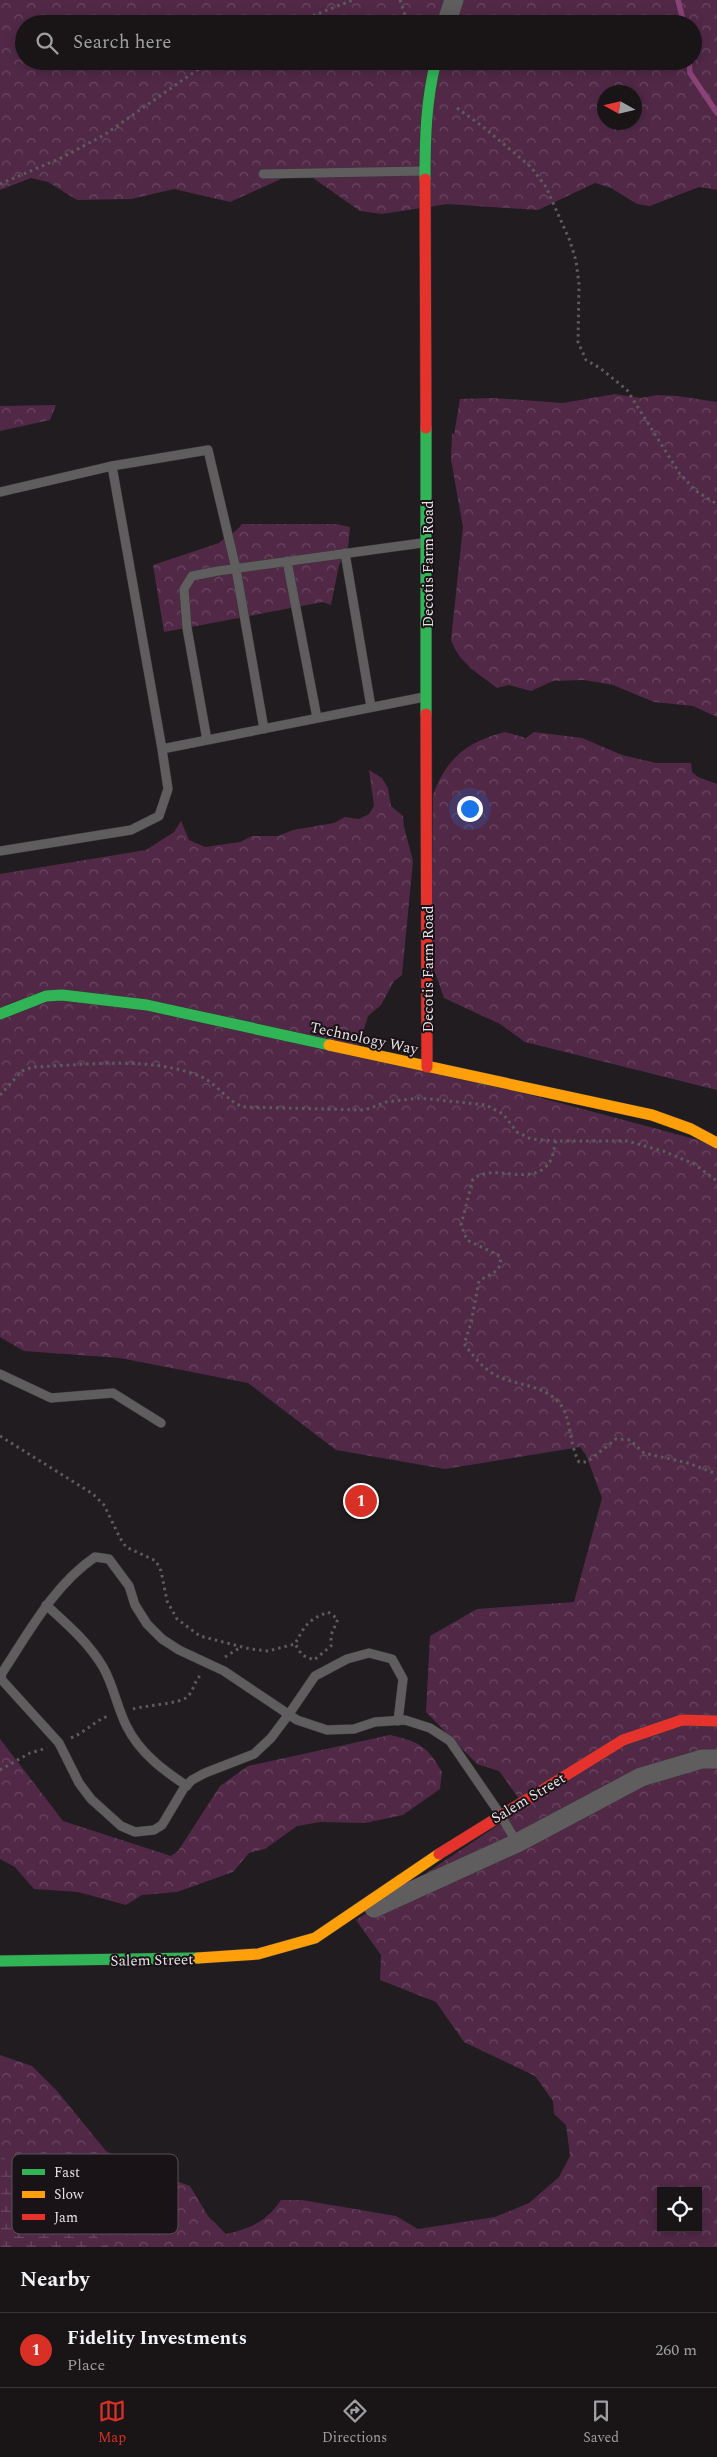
<!DOCTYPE html>
<html lang="en">
<head>
<meta charset="utf-8">
<style>
  :root { --surface:#191517; --page:#262224; --text:#f1f3f6; --muted:#9f9fa1; --line:#373436; --accent:#d93025 }
  body { margin:0; font-family:Spectral,serif; background:var(--page); color:var(--text) }
  .controls { position:absolute; right:15px; bottom:15px; display:grid; overflow:hidden; border-radius:0px; box-shadow:0 2px 12px #0003 }
  .controls button { width:45px; height:45px; display:grid; place-items:center; padding:0; border:0; border-bottom:1px solid var(--line); background:var(--surface); color:var(--text); font:25px sans-serif }
  .compass { position:absolute; left:597px; top:85px; width:45px; height:45px; border-radius:50%; background:var(--surface); box-shadow:0 2px 12px #0003; rotate:278deg }
  .you { position:absolute; left:469px; top:808px; width:18px; height:18px; margin:-12px; border:4px solid #fff; border-radius:50%; background:#1a73e8; box-shadow:0 0 0 8px #1a73e833 }
  .badge { display:grid; place-items:center; width:32px; height:32px; border-radius:50%; background:var(--accent); color:#fff; font-size:16px; font-weight:700 }
  .pin { position:absolute; translate:-50% -50%; border:2px solid #fff; box-shadow:0 1px 5px #0006 }
  .list { margin:0; padding:0; list-style:none }
  h2 { display:flex; justify-content:space-between; align-items:center; height:65px; margin:0; padding:0 20px; font-size:21px }
  h2 small { font-size:16px; font-weight:400; color:var(--muted) }
  .list li { display:grid; grid-template-columns:32px 1fr auto; gap:15px; align-items:center; box-sizing:border-box; height:75px; padding:0 20px; border-top:1px solid var(--line) }
  .list b { display:block; font-size:19px; white-space:nowrap }
  .list p { margin:0; font-size:16px; white-space:nowrap; color:var(--muted) }
  .list em { font-size:16px; font-style:normal; color:var(--muted) }
  .icon { flex:none; width:28px; height:28px; fill:none; stroke:currentColor; stroke-width:2; stroke-linecap:round; stroke-linejoin:round }
  .map { position:relative; flex:none; width:717px; height:2247px; overflow:hidden }
  .search { position:absolute; background:var(--surface); box-shadow:0 2px 12px #0003; left:15px; right:15px; top:15px; height:55px; display:flex; align-items:center; gap:12px; box-sizing:border-box; padding:0 18px; border-radius:28px; color:var(--muted); font-size:19px }
  .sheet { height:140px; background:var(--surface) }
  nav { display:flex; justify-content:space-around; align-items:center; box-sizing:border-box; height:70px; border-top:1px solid var(--line); background:var(--surface); font-size:14px; color:var(--muted) }
  nav a { display:grid; justify-items:center; gap:2px }
  nav .on { color:var(--accent) }
  .map>svg:first-child { display:block }
</style>
</head>
<body>
<div class="map">
<svg width="717" height="2247" viewBox="0 0 717 2247">
  <defs>
    <pattern id="forest-crowns" width="20" height="18" patternUnits="userSpaceOnUse" patternTransform="scale(1.25)"><rect width="20" height="18" fill="#512947"/><path d="M2 6a3 3 0 1 1 6 0M12 15a3 3 0 1 1 6 0" fill="none" stroke="#6a4861"/></pattern>
    <pattern id="wetland-marsh" width="20" height="14" patternUnits="userSpaceOnUse" patternTransform="scale(1.25)"><rect width="20" height="14" fill="#512947"/><path d="M1 5h8M5 5V1M11 12h8M15 12V8" fill="none" stroke="#6a4861"/></pattern>
  </defs>
  <rect width="100%" height="100%" fill="#211c1f"/>
  <path fill="url(#forest-crowns)" fill-rule="evenodd" d="M 0,0 L 717,0 L 717,190 L 699,187 L 650,206 L 637,204 L 611,188 L 595,183 L 538,210 L 447,204 L 382,214 L 360,211 L 313,178 L 294,173 L 230,202 L 174,189 L 131,199 L 77,200 L 48,182 L 31,178 L 0,190 ZM 24,24 L 693,24 L 693,61 L 24,61 ZM 604,92 L 634,92 L 634,122 L 604,122 Z
    M 615,394 L 641,398 L 657,395 L 678,396 L 717,402 L 717,717 L 693,706 L 654,702 L 613,685 L 584,680 L 553,681 L 531,691 L 509,685 L 497,688 C 479,674 459,663 451,640 L 463,527 L 451,460 L 452,433 L 454,435 L 460,399 L 493,398 L 563,403 Z
    M 56,405 L 50,420 L 0,431 L 0,406 Z
    M 242,524 L 336,524 L 350,527 L 348,549 L 339,565 L 331,605 L 323,602 L 164,632 L 153,565 L 219,543 C 227,535 236,533 242,524 Z
    M 505,732 L 526,738 L 534,732 L 582,738 L 622,755 L 656,763 L 691,763 L 692,772 L 698,777 L 717,784 L 717,1090 L 525,1042 L 500,1024 L 444,998 L 431,961 L 433,795 C 447,757 467,742 505,732 Z
    M 369,770 L 382,778 L 388,788 L 391,806 L 403,816 L 404,827 L 413,861 L 402,975 L 394,981 L 381,1005 L 368,1016 L 358,1049 L 717,1145 L 717,2247 L 0,2247 L 0,2055 L 32,2066 L 57,2091 L 106,2151 L 138,2167 L 190,2186 L 208,2216 L 226,2234 C 251,2228 266,2222 281,2200 L 302,2200 L 396,2216 L 418,2229 L 495,2217 L 529,2203 L 559,2177 L 570,2156 L 566,2125 L 554,2114 L 553,2101 L 535,2076 L 464,2042 L 436,2002 L 380,1980 L 381,1955 L 356,1920 L 525,1807 L 499,1771 L 477,1764 L 426,1712 L 430,1636 L 477,1609 L 574,1602 L 602,1498 L 586,1455 L 580,1447 L 445,1469 L 336,1450 L 248,1383 L 120,1358 L 24,1351 L 0,1337 L 0,874 L 146,850 L 174,832 L 181,821 L 189,840 L 205,847 L 240,842 L 252,836 L 278,836 L 293,830 L 334,823 L 345,817 L 359,819 L 369,814 L 374,806 ZM 661,2191 L 698,2191 L 698,2228 L 661,2228 Z
    M 390,1735 C 420,1742 427,1746 442,1772 L 440,1789 L 403,1815 L 365,1823 L 320,1822 L 297,1826 L 265,1849 L 249,1853 L 233,1872 L 177,1892 L 142,1895 L 126,1905 L 78,1892 L 34,1889 L 15,1867 L 0,1859 L 0,1739 L 63,1821 L 171,1856 L 178,1851 L 220,1786 L 248,1766 Z"/>
  <path fill="url(#wetland-marsh)" d="M 0,2155 L 109,2247 L 0,2247 Z"/>
  <g fill="none" stroke-linecap="round" stroke-linejoin="round">
    <path stroke="#8a4277" stroke-width="5.5" d="M 678,0 L 684,24
      M 689,61 L 690,73 L 717,113"/>
    <defs>
      <path id="lane" d="M 263,174 L 423,171
        M 0,492 L 112,466
        M 345,553 L 371,707
        M 287,561 L 317,718
        M 207,740 L 187,628 L 184,589 L 192,576 L 218,571 L 422,543
        M 162,749 L 112,466 L 208,450 L 236,569 L 264,729
        M 0,851 L 131,830 L 159,816 L 168,789 L 162,749 L 424,697
        M 0,1374 L 51,1398 L 113,1393 L 161,1423
        M 46,1605 C 68,1625 88,1642 103,1667 C 114,1686 117,1708 127,1727 C 140,1753 163,1770 187,1786
        M 398,1721 L 403,1679 L 392,1659 L 369,1653 L 347,1659 L 315,1676 L 289,1714 L 271,1738 L 254,1754 L 205,1773 L 192,1780 L 184,1788 L 162,1825 L 154,1830 L 144,1831 L 135,1832 L 121,1826 L 91,1799 L 79,1783 L 59,1743 L 1,1679 L 2,1673 C 29,1632 54,1585 95,1557 L 109,1559 L 129,1586 L 135,1605 L 147,1624 L 162,1639 L 179,1650 L 224,1671 L 297,1720 L 327,1730 L 354,1729 L 375,1722 L 405,1720 L 430,1728 L 450,1741 L 500,1814 L 517,1843"/>
      <path id="street" d="M 446,24 L 454,0
        M 374,1908 L 517,1843 L 641,1777 L 702,1759 L 717,1759"/>
      <path id="fast" d="M 425,179 C 425,138 426,100 436,61
        M 426,428 L 426,714
        M 0,1014 L 46,996 L 62,995 L 147,1005 L 329,1045
        M 0,1961 L 198,1958"/>
      <path id="slow" d="M 329,1045 L 652,1115 L 691,1129 L 717,1143
        M 198,1958 L 258,1954 L 315,1938 L 439,1854"/>
      <path id="jam" d="M 425,179 L 426,428
        M 426,714 L 427,1067
        M 439,1854 L 623,1740 L 682,1720 L 717,1721"/>
    </defs>
    <use href="#lane" stroke="#3a3739" stroke-width="10"/>
    <use href="#street" stroke="#3a3739" stroke-width="20"/>
    <use href="#fast" stroke="#3a3739" stroke-width="12"/>
    <use href="#slow" stroke="#3a3739" stroke-width="12"/>
    <use href="#jam" stroke="#3a3739" stroke-width="12"/>
    <path stroke="#5d5b5c" stroke-width="3" stroke-dasharray="2.5 4" stroke-linecap="butt" d="M 400,0 L 408,24
      M 275,24 L 307,18 L 353,0
      M 457,108 L 482,126 L 531,167 L 546,187 L 570,241 L 576,261 L 579,284 L 578,342 L 586,360 L 600,368 L 627,390 L 680,474 L 696,491 L 717,504
      M 0,184 L 61,158 L 104,135 L 210,61
      M 0,1095 L 22,1071 L 33,1067 C 87,1065 145,1056 197,1075 C 217,1082 225,1100 243,1107 L 365,1110 L 386,1102 L 420,1098 L 486,1105 L 503,1114 L 517,1132 L 531,1139 L 556,1141 L 627,1141 L 663,1151 L 694,1164 L 717,1181
      M 556,1141 C 554,1148 553,1158 549,1163 C 530,1188 496,1162 473,1179 L 461,1225 L 467,1240 L 500,1256 C 503,1272 491,1273 479,1281 L 471,1323 L 464,1344 C 473,1355 483,1369 497,1376 C 518,1386 543,1384 560,1404 C 571,1417 569,1444 579,1462 L 587,1462 L 616,1439 L 630,1440 L 644,1453 L 688,1463 L 717,1474
      M 0,1436 L 93,1494 L 104,1505 L 120,1538 L 126,1547 L 156,1561 L 161,1571 L 167,1601 L 177,1619 L 200,1636 L 250,1649 L 268,1651 L 295,1644 C 305,1625 308,1620 328,1612 L 338,1619 L 331,1635 L 331,1646 L 314,1660 L 302,1655 L 295,1644
      M 225,1657 L 241,1647
      M 133,1709 C 147,1705 179,1704 187,1697 C 194,1691 194,1680 202,1674
      M 71,1738 C 85,1732 95,1721 108,1716
      M 0,1770 L 30,1753 L 47,1748"/>
    <use href="#lane" stroke="#605d5f" stroke-width="9"/>
    <use href="#street" stroke="#605d5f" stroke-width="19"/>
    <use href="#fast" stroke="#30b455" stroke-width="11"/>
    <use href="#slow" stroke="#ff9f0a" stroke-width="11"/>
    <use href="#jam" stroke="#e5322d" stroke-width="11"/>
  </g>
  <g text-anchor="middle" stroke-width="4" stroke-linejoin="round" paint-order="stroke">
    <g font-size="15" fill="#e7e2e5" stroke="#191217">
      <text transform="translate(428 564) rotate(-90)" y="5">Decotis Farm Road</text>
      <text transform="translate(428 969) rotate(-90)" y="5">Decotis Farm Road</text>
      <text transform="translate(364 1038) rotate(12)" y="5">Technology Way</text>
      <text transform="translate(528 1798) rotate(-31)" y="5">Salem Street</text>
      <text transform="translate(152 1960) rotate(-1)" y="5">Salem Street</text>
    </g>
  </g>
  <rect x="12" y="2154" width="166" height="80" rx="8" fill="#191217" stroke="#575055" stroke-width="1"/>
  <rect x="22" y="2169" width="23" height="6" fill="#30b455"/>
  <rect x="22" y="2191" width="23" height="7" fill="#ff9f0a"/>
  <rect x="22" y="2214" width="23" height="6" fill="#e5322d"/>
  <g font-size="14" fill="#e7e2e5">
    <text x="54" y="2177">Fast</text>
    <text x="54" y="2199">Slow</text>
    <text x="54" y="2222">Jam</text>
  </g>
</svg>
<div class="controls">
<button><svg class="icon" aria-label="locate" viewBox="0 0 24 24"><circle cx="12" cy="12" r="6"/><path d="M12 2v4M12 18v4M2 12h4M18 12h4"/></svg></button>
</div>
<svg class="compass" viewBox="-18 -18 36 36"><path d="M0-13l5 13h-10z" fill="#e53935"/><path d="M0 13l5-13h-10z" fill="#9f9fa1"/></svg>
<div class="you"></div>
<div class="pin badge" style="left:361px;top:1501px">1</div>
<div class="search"><svg class="icon" aria-label="search" viewBox="0 0 24 24"><circle cx="10" cy="10" r="6"/><path d="M15 15l6 6"/></svg>Search here</div>
</div>
<section class="sheet">
<h2>Nearby<small></small></h2>
<ul class="list">
<li><span class="badge">1</span><div><b>Fidelity Investments</b><p>Place</p></div><em>260 m</em></li>
</ul>
</section>
<nav>
<a class="on"><svg class="icon" aria-label="map" viewBox="0 0 24 24"><path d="M3 6l6-2 6 2 6-2v14l-6 2-6-2-6 2zM9 4v14M15 6v14"/></svg>Map</a>
<a><svg class="icon" aria-label="directions" viewBox="0 0 24 24"><path d="M12 3l9 9-9 9-9-9zM9 14v-3h6M13 9l2 2-2 2"/></svg>Directions</a>
<a><svg class="icon" aria-label="saved" viewBox="0 0 24 24"><path d="M7 4h10v16l-5-4-5 4z"/></svg>Saved</a>
</nav>
</body>
</html>
